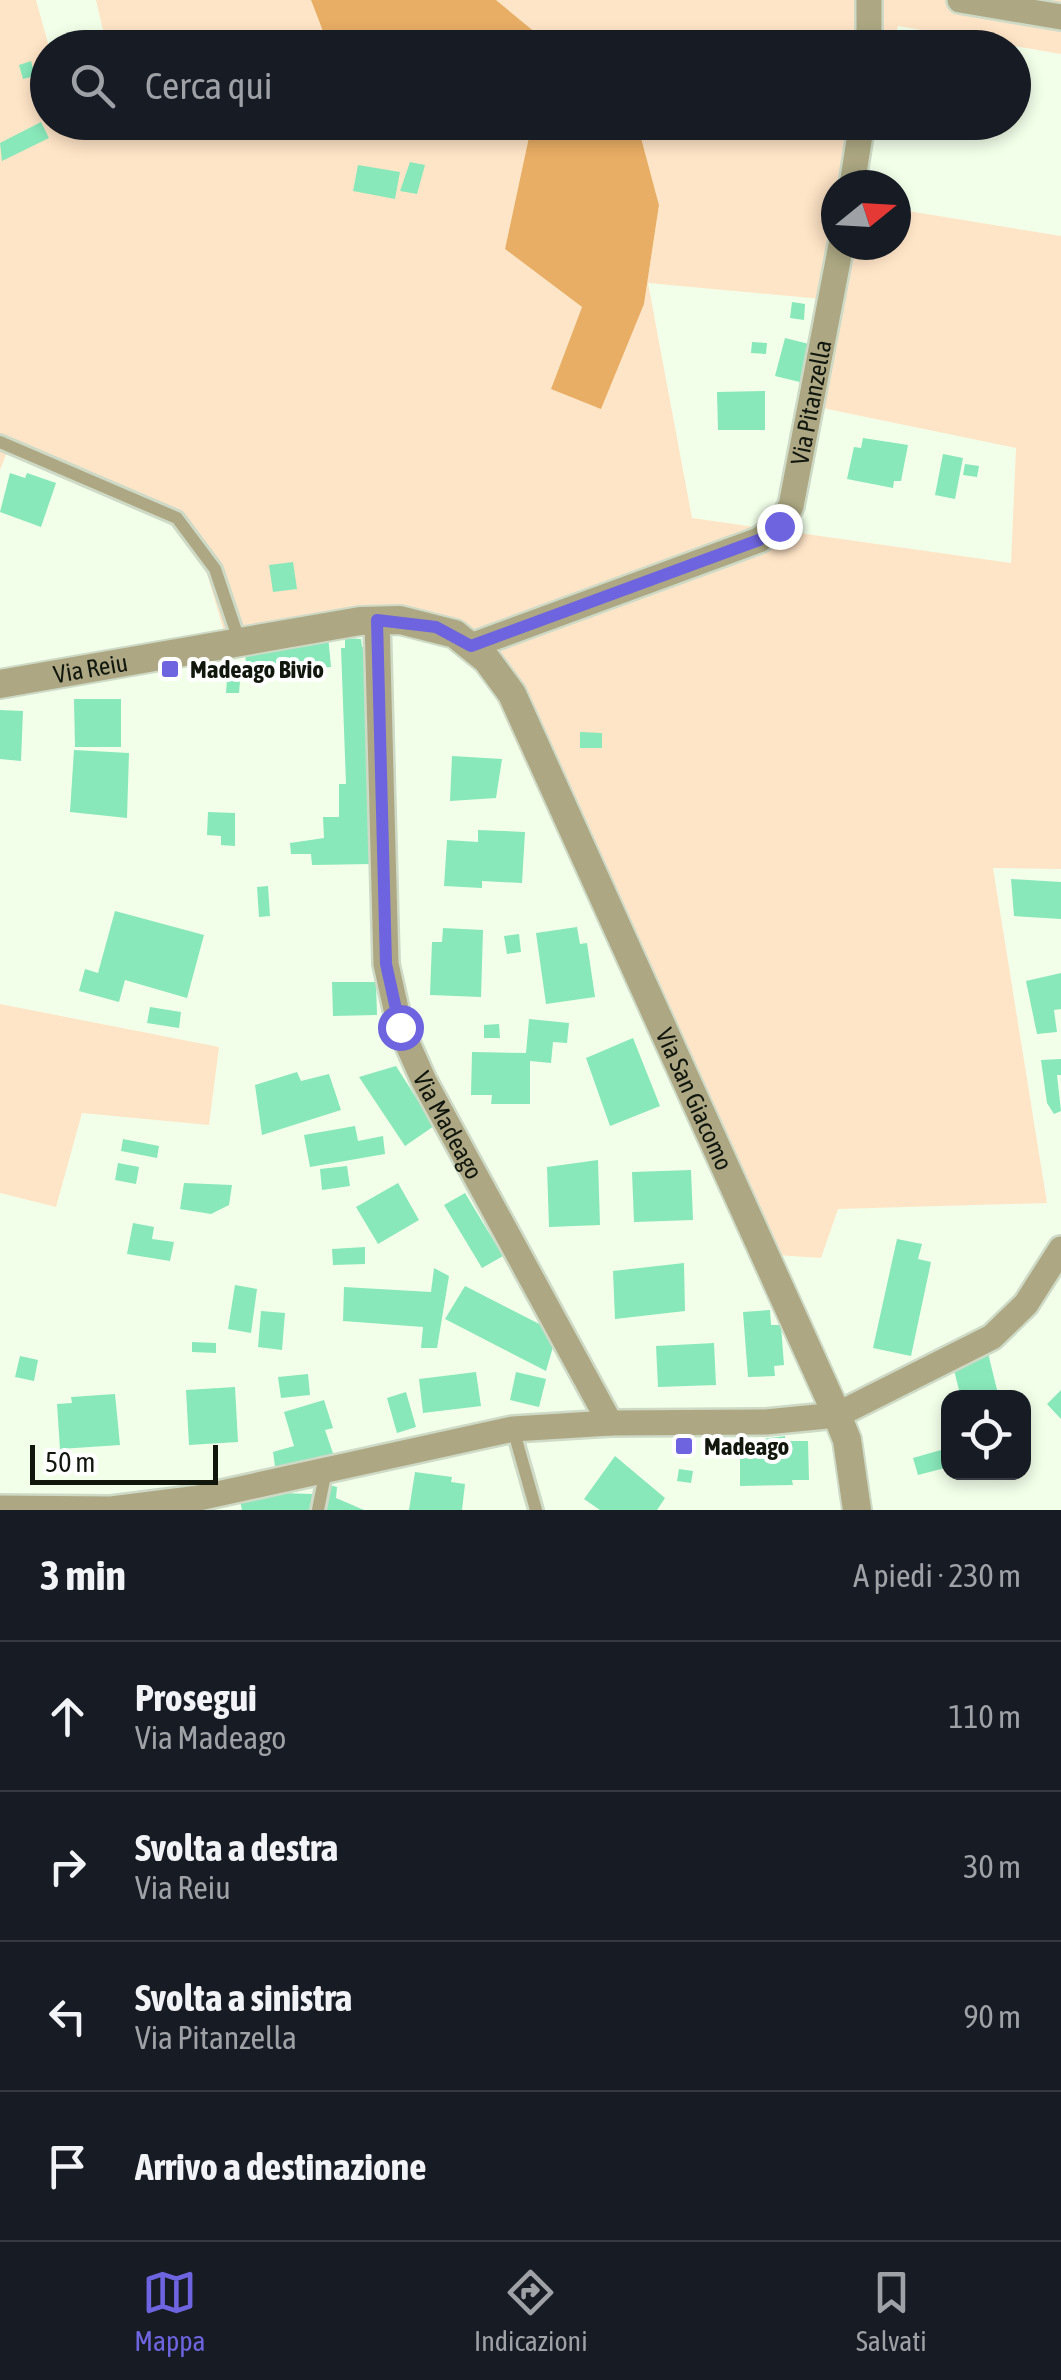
<!DOCTYPE html>
<html lang="it">
<head>
<meta charset="utf-8">
<style>
  :root { --surface:#171b24; --page:#242831; --text:#f1f3f6; --muted:#9ea1a6; --line:#363941; --accent:#6e64df }
  body { margin:0; font-family:"Asap Condensed",sans-serif; background:var(--page); color:var(--text) }
  .controls { position:absolute; right:30px; bottom:30px; display:grid; overflow:hidden; border-radius:20px; box-shadow:0 5px 15px #0003 }
  .controls button { width:90px; height:90px; display:grid; place-items:center; padding:0; border:0; border-bottom:2px solid var(--line); background:var(--surface); color:var(--text); font:50px sans-serif }
  .compass { position:absolute; left:821px; top:170px; width:90px; height:90px; border-radius:50%; background:var(--surface); box-shadow:0 5px 15px #0003; rotate:72deg }
  .scale { position:absolute; left:30px; bottom:25px; width:188px; box-sizing:border-box; padding-left:10px; border:5px solid #12170e; border-top:0; font-size:28px; line-height:35px; white-space:nowrap; color:#12170e; -webkit-text-stroke:8px #fff; paint-order:stroke }
  .stop { position:absolute; width:30px; height:30px; margin:-22px; border:8px solid #6e64df; border-radius:50%; background:#fff }
  .stop.end { background:#6e64df; border-color:#fff; box-shadow:0 2px 10px #0008 }
  .list { margin:0; padding:0; list-style:none }
  h2 { display:flex; justify-content:space-between; align-items:center; height:130px; margin:0; padding:0 40px; font-size:42px }
  h2 small { font-size:32px; font-weight:400; color:var(--muted) }
  .list li { display:grid; grid-template-columns:65px 1fr auto; gap:30px; align-items:center; box-sizing:border-box; height:150px; padding:0 40px; border-top:2px solid var(--line) }
  .list b { display:block; font-size:38px; white-space:nowrap }
  .list p { margin:0; font-size:32px; white-space:nowrap; color:var(--muted) }
  .list em { font-size:32px; font-style:normal; color:var(--muted) }
  .icon { flex:none; width:55px; height:55px; fill:none; stroke:currentColor; stroke-width:2; stroke-linecap:round; stroke-linejoin:round }
  .map { position:relative; flex:none; width:1061px; height:1510px; overflow:hidden }
  .search { position:absolute; background:var(--surface); box-shadow:0 5px 15px #0003; left:30px; right:30px; top:30px; height:110px; display:flex; align-items:center; gap:25px; box-sizing:border-box; padding:0 35px; border-radius:55px; color:var(--muted); font-size:38px }
  .sheet { height:730px; background:var(--surface) }
  nav { display:flex; justify-content:space-around; align-items:center; box-sizing:border-box; height:140px; border-top:2px solid var(--line); background:var(--surface); font-size:28px; color:var(--muted) }
  nav a { display:grid; justify-items:center; gap:5px }
  nav .on { color:var(--accent) }
  .map>svg:first-child { display:block }
</style>
</head>
<body>
<div class="map">
<svg width="1061" height="1510" viewBox="0 0 1061 1510">
  <rect width="100%" height="100%" fill="#f2ffe9"/>
  <path fill="#ffe5c7" fill-rule="evenodd" d="M 0,0 L 36,0 L 49,47 L 48,122 L 69,123 L 73,136 L 125,128 L 124,122 L 532,123 L 505,249 L 582,307 L 551,389 L 644,304 L 659,205 L 637,123 L 876,123 L 862,185 L 836,185 L 836,245 L 896,245 L 896,209 L 1061,236 L 1061,869 L 993,868 L 1047,1203 L 838,1209 L 821,1258 L 749,1253 L 485,674 L 451,639 L 409,627 L 229,648 L 205,567 L 171,521 L 7,452 L 0,470 ZM 648,283 L 822,299 L 803,404 L 1016,448 L 1011,563 L 692,518 Z
    M 96,0 L 311,0 L 329,47 L 107,47 Z
    M 496,0 L 1061,0 L 1061,54 L 898,26 L 892,47 L 553,47 Z
    M 0,1004 L 219,1047 L 209,1125 L 82,1113 L 56,1207 L 0,1193 Z"/>
  <path fill="#e9ae65" d="M 311,0 L 496,0 L 553,47 L 462,47 L 450,36 L 439,47 L 329,47 Z
    M 532,123 L 637,123 L 659,205 L 644,304 L 601,409 L 551,389 L 582,307 L 505,249 Z"/>
  <path fill="#88e8ba" d="M 31,61 L 35,76 L 23,79 L 19,65 Z
    M 41,122 L 49,138 L 2,161 L 0,143 Z
    M 410,162 L 425,165 L 417,194 L 400,191 Z
    M 358,165 L 400,172 L 395,199 L 353,191 Z
    M 792,302 L 805,304 L 804,320 L 790,318 Z
    M 785,338 L 817,346 L 808,384 L 775,376 Z
    M 752,342 L 767,343 L 766,354 L 751,353 Z
    M 765,391 L 765,430 L 718,430 L 717,392 Z
    M 863,438 L 908,445 L 901,481 L 894,481 L 893,488 L 847,479 L 854,447 L 861,448 Z
    M 943,454 L 963,458 L 955,499 L 935,495 Z
    M 965,464 L 979,466 L 977,477 L 963,475 Z
    M 10,473 L 25,478 L 27,473 L 56,483 L 41,527 L 0,512 Z
    M 293,562 L 297,589 L 273,592 L 269,565 Z
    M 328,635 L 331,667 L 247,674 L 244,642 Z
    M 345,638 L 361,639 L 362,647 L 368,647 L 371,864 L 312,865 L 311,854 L 291,854 L 290,843 L 324,838 L 323,817 L 339,817 L 339,784 L 346,784 L 341,648 L 345,648 Z
    M 227,680 L 240,681 L 239,693 L 226,693 Z
    M 74,699 L 121,699 L 121,747 L 75,747 Z
    M 0,710 L 23,711 L 21,761 L 0,759 Z
    M 580,732 L 602,733 L 602,748 L 580,748 Z
    M 74,750 L 129,753 L 127,818 L 70,812 Z
    M 452,756 L 502,759 L 496,798 L 450,801 Z
    M 208,812 L 235,813 L 235,846 L 221,845 L 221,836 L 207,835 Z
    M 478,830 L 525,832 L 522,883 L 482,881 L 482,888 L 444,886 L 447,840 L 478,842 Z
    M 1011,879 L 1061,882 L 1061,919 L 1014,916 Z
    M 268,886 L 270,916 L 259,917 L 257,887 Z
    M 115,911 L 204,935 L 187,998 L 125,980 L 119,1002 L 79,991 L 85,969 L 98,973 Z
    M 577,927 L 580,944 L 587,943 L 595,997 L 546,1004 L 536,933 Z
    M 443,928 L 483,930 L 481,997 L 430,995 L 432,942 L 442,942 Z
    M 519,934 L 521,952 L 507,954 L 504,936 Z
    M 1061,973 L 1061,1009 L 1054,1010 L 1057,1032 L 1037,1034 L 1026,981 Z
    M 332,982 L 376,982 L 377,1015 L 333,1016 Z
    M 150,1007 L 181,1012 L 179,1028 L 147,1023 Z
    M 529,1019 L 569,1023 L 567,1043 L 553,1042 L 551,1063 L 530,1061 L 530,1104 L 491,1104 L 492,1095 L 471,1095 L 472,1052 L 526,1053 Z
    M 499,1024 L 500,1038 L 484,1038 L 484,1025 Z
    M 633,1038 L 660,1106 L 610,1126 L 586,1058 Z
    M 1061,1059 L 1061,1075 L 1057,1075 L 1061,1111 L 1054,1114 L 1047,1103 L 1041,1060 Z
    M 396,1066 L 434,1126 L 405,1146 L 359,1077 Z
    M 297,1072 L 301,1081 L 329,1074 L 341,1110 L 262,1135 L 255,1085 Z
    M 355,1126 L 358,1141 L 383,1136 L 385,1154 L 310,1167 L 304,1135 Z
    M 123,1139 L 159,1146 L 157,1158 L 121,1151 Z
    M 598,1160 L 600,1225 L 549,1227 L 547,1167 Z
    M 118,1163 L 139,1167 L 136,1184 L 115,1180 Z
    M 347,1166 L 350,1186 L 322,1190 L 320,1169 Z
    M 691,1170 L 693,1220 L 634,1222 L 632,1172 Z
    M 184,1183 L 232,1185 L 229,1205 L 211,1214 L 180,1209 Z
    M 398,1183 L 419,1220 L 378,1244 L 356,1207 Z
    M 465,1193 L 503,1256 L 482,1268 L 444,1205 Z
    M 133,1223 L 154,1227 L 152,1239 L 174,1242 L 170,1261 L 127,1254 Z
    M 897,1239 L 922,1244 L 918,1259 L 931,1262 L 911,1356 L 873,1348 Z
    M 365,1247 L 365,1264 L 333,1265 L 332,1249 Z
    M 684,1263 L 685,1311 L 615,1319 L 613,1271 Z
    M 434,1268 L 449,1276 L 437,1348 L 421,1348 L 423,1327 L 343,1321 L 344,1287 L 431,1292 Z
    M 235,1285 L 257,1289 L 251,1333 L 228,1329 Z
    M 465,1286 L 557,1333 L 546,1371 L 445,1319 Z
    M 770,1310 L 771,1325 L 781,1325 L 784,1365 L 774,1366 L 775,1376 L 748,1377 L 743,1312 Z
    M 261,1311 L 285,1313 L 282,1350 L 258,1347 Z
    M 192,1342 L 216,1343 L 216,1353 L 192,1352 Z
    M 714,1343 L 716,1385 L 658,1387 L 656,1346 Z
    M 987,1349 L 999,1398 L 961,1398 L 953,1366 Z
    M 20,1356 L 38,1360 L 34,1381 L 15,1377 Z
    M 476,1372 L 481,1406 L 423,1413 L 419,1379 Z
    M 516,1372 L 546,1379 L 539,1407 L 510,1400 Z
    M 308,1374 L 310,1395 L 281,1398 L 278,1377 Z
    M 235,1387 L 238,1442 L 189,1445 L 186,1390 Z
    M 1061,1390 L 1061,1419 L 1047,1404 Z
    M 406,1392 L 416,1427 L 397,1433 L 387,1398 Z
    M 115,1394 L 120,1445 L 60,1449 L 57,1404 L 72,1403 L 71,1397 Z
    M 324,1400 L 333,1428 L 325,1430 L 335,1459 L 276,1473 L 273,1452 L 294,1446 L 284,1412 Z
    M 785,1436 L 785,1441 L 808,1441 L 809,1480 L 792,1480 L 793,1485 L 740,1486 L 740,1442 Z
    M 941,1450 L 945,1468 L 918,1475 L 913,1458 Z
    M 615,1456 L 665,1498 L 657,1510 L 600,1510 L 584,1499 Z
    M 679,1469 L 693,1471 L 691,1483 L 677,1481 Z
    M 415,1472 L 452,1477 L 451,1482 L 465,1484 L 462,1510 L 409,1510 Z
    M 329,1485 L 337,1487 L 336,1498 L 364,1510 L 324,1510 Z
    M 281,1493 L 313,1494 L 310,1510 L 242,1510 L 240,1501 Z"/>
  <g fill="none" stroke-linecap="round" stroke-linejoin="round">
    <defs>
      <path id="service" d="M 0,442 L 177,518 L 215,569 L 239,640
        M 513,1429 L 536,1510
        M 318,1510 L 326,1470"/>
      <g id="minor">
        <path d="M 960,0 L 1061,17"/>
        <path d="M 869,48 L 869,0"/>
        <path d="M 852,185 L 862,122"/>
        <path id="s1" d="M 377,620 L 386,964 L 400,1027 L 424,1081 L 610,1423"/>
        <path id="s2" d="M 471,646 L 759,540 L 779,525 L 791,506 L 841,245"/>
        <path d="M 0,1508 L 111,1509 L 199,1498 L 513,1429 L 610,1423 L 766,1422 L 837,1415 L 992,1337 L 1026,1304 L 1061,1249"/>
      </g>
      <g id="tertiary">
        <path id="s3" d="M 0,684 L 360,621 L 400,620 L 455,634 L 487,660 L 512,694 L 837,1415 L 847,1440 L 857,1510"/>
      </g>
    </defs>
    <use href="#service" stroke="#cedac6" stroke-width="18"/>
    <use href="#minor" stroke="#cedac6" stroke-width="30"/>
    <use href="#tertiary" stroke="#cedac6" stroke-width="32"/>
    <use href="#service" stroke="#ada883" stroke-width="12"/>
    <use href="#minor" stroke="#ada883" stroke-width="25"/>
    <use href="#tertiary" stroke="#ada883" stroke-width="28"/>
  </g>
  <g fill="none" stroke-linecap="round" stroke-linejoin="round">
    <path stroke="#6e64df" stroke-width="12" d="M 400,1027 L 386,964 L 377,620 L 436,627 L 471,646 L 759,540 L 779,526"/>
  </g>
  <g fill="#6e64df" stroke="#fff" stroke-width="4">
    <rect x="160" y="659" width="20" height="20" rx="5"/>
    <rect x="674" y="1436" width="20" height="20" rx="5"/>
  </g>
  <g text-anchor="middle" stroke-width="8" stroke-linejoin="round" paint-order="stroke">
    <g font-size="25" fill="#12170e" stroke="#fff">
      <text dy="9" stroke="none"><textPath href="#s2" startOffset="460">Via Pitanzella</textPath></text>
      <text dy="9" stroke="none"><textPath href="#s3" startOffset="92">Via Reiu</textPath></text>
      <text dy="9" stroke="none"><textPath href="#s3" startOffset="990">Via San Giacomo</textPath></text>
      <text dy="9" stroke="none"><textPath href="#s1" startOffset="518">Via Madeago</textPath></text>
    </g>
    <g font-size="25" font-weight="bold" fill="#12170e" stroke="#fff" text-anchor="start">
      <text x="190" y="678">Madeago Bivio</text>
      <text x="704" y="1455">Madeago</text>
    </g>
  </g>
</svg>
<div class="controls">
<button><svg class="icon" aria-label="locate" viewBox="0 0 24 24"><circle cx="12" cy="12" r="6"/><path d="M12 2v4M12 18v4M2 12h4M18 12h4"/></svg></button>
</div>
<svg class="compass" viewBox="-18 -18 36 36"><path d="M0-13l5 13h-10z" fill="#e53935"/><path d="M0 13l5-13h-10z" fill="#9ea1a6"/></svg>
<div class="scale">50 m</div>
<div class="stop" style="left:400px;top:1027px"></div>
<div class="stop end" style="left:779px;top:526px"></div>
<div class="search"><svg class="icon" aria-label="search" viewBox="0 0 24 24"><circle cx="10" cy="10" r="6"/><path d="M15 15l6 6"/></svg>Cerca qui</div>
</div>
<section class="sheet">
<h2>3 min<small>A piedi · 230 m</small></h2>
<ul class="list">
<li><svg class="icon" aria-label="ahead" viewBox="0 0 24 24"><path d="M12 20V5M6 11l6-6 6 6"/></svg><div><b>Prosegui</b><p>Via Madeago</p></div><em>110 m</em></li>
<li><svg class="icon" aria-label="right" viewBox="0 0 24 24"><path d="M7 20v-9h11M14 6l5 5-5 5"/></svg><div><b>Svolta a destra</b><p>Via Reiu</p></div><em>30 m</em></li>
<li><svg class="icon" aria-label="left" viewBox="0 0 24 24"><path d="M17 20v-9H6M10 6l-5 5 5 5"/></svg><div><b>Svolta a sinistra</b><p>Via Pitanzella</p></div><em>90 m</em></li>
<li><svg class="icon" aria-label="arrive" viewBox="0 0 24 24"><path d="M6 21V4h12l-3 4 3 4H6"/></svg><div><b>Arrivo a destinazione</b></div></li>
</ul>
</section>
<nav>
<a class="on"><svg class="icon" aria-label="map" viewBox="0 0 24 24"><path d="M3 6l6-2 6 2 6-2v14l-6 2-6-2-6 2zM9 4v14M15 6v14"/></svg>Mappa</a>
<a><svg class="icon" aria-label="directions" viewBox="0 0 24 24"><path d="M12 3l9 9-9 9-9-9zM9 14v-3h6M13 9l2 2-2 2"/></svg>Indicazioni</a>
<a><svg class="icon" aria-label="saved" viewBox="0 0 24 24"><path d="M7 4h10v16l-5-4-5 4z"/></svg>Salvati</a>
</nav>
</body>
</html>
